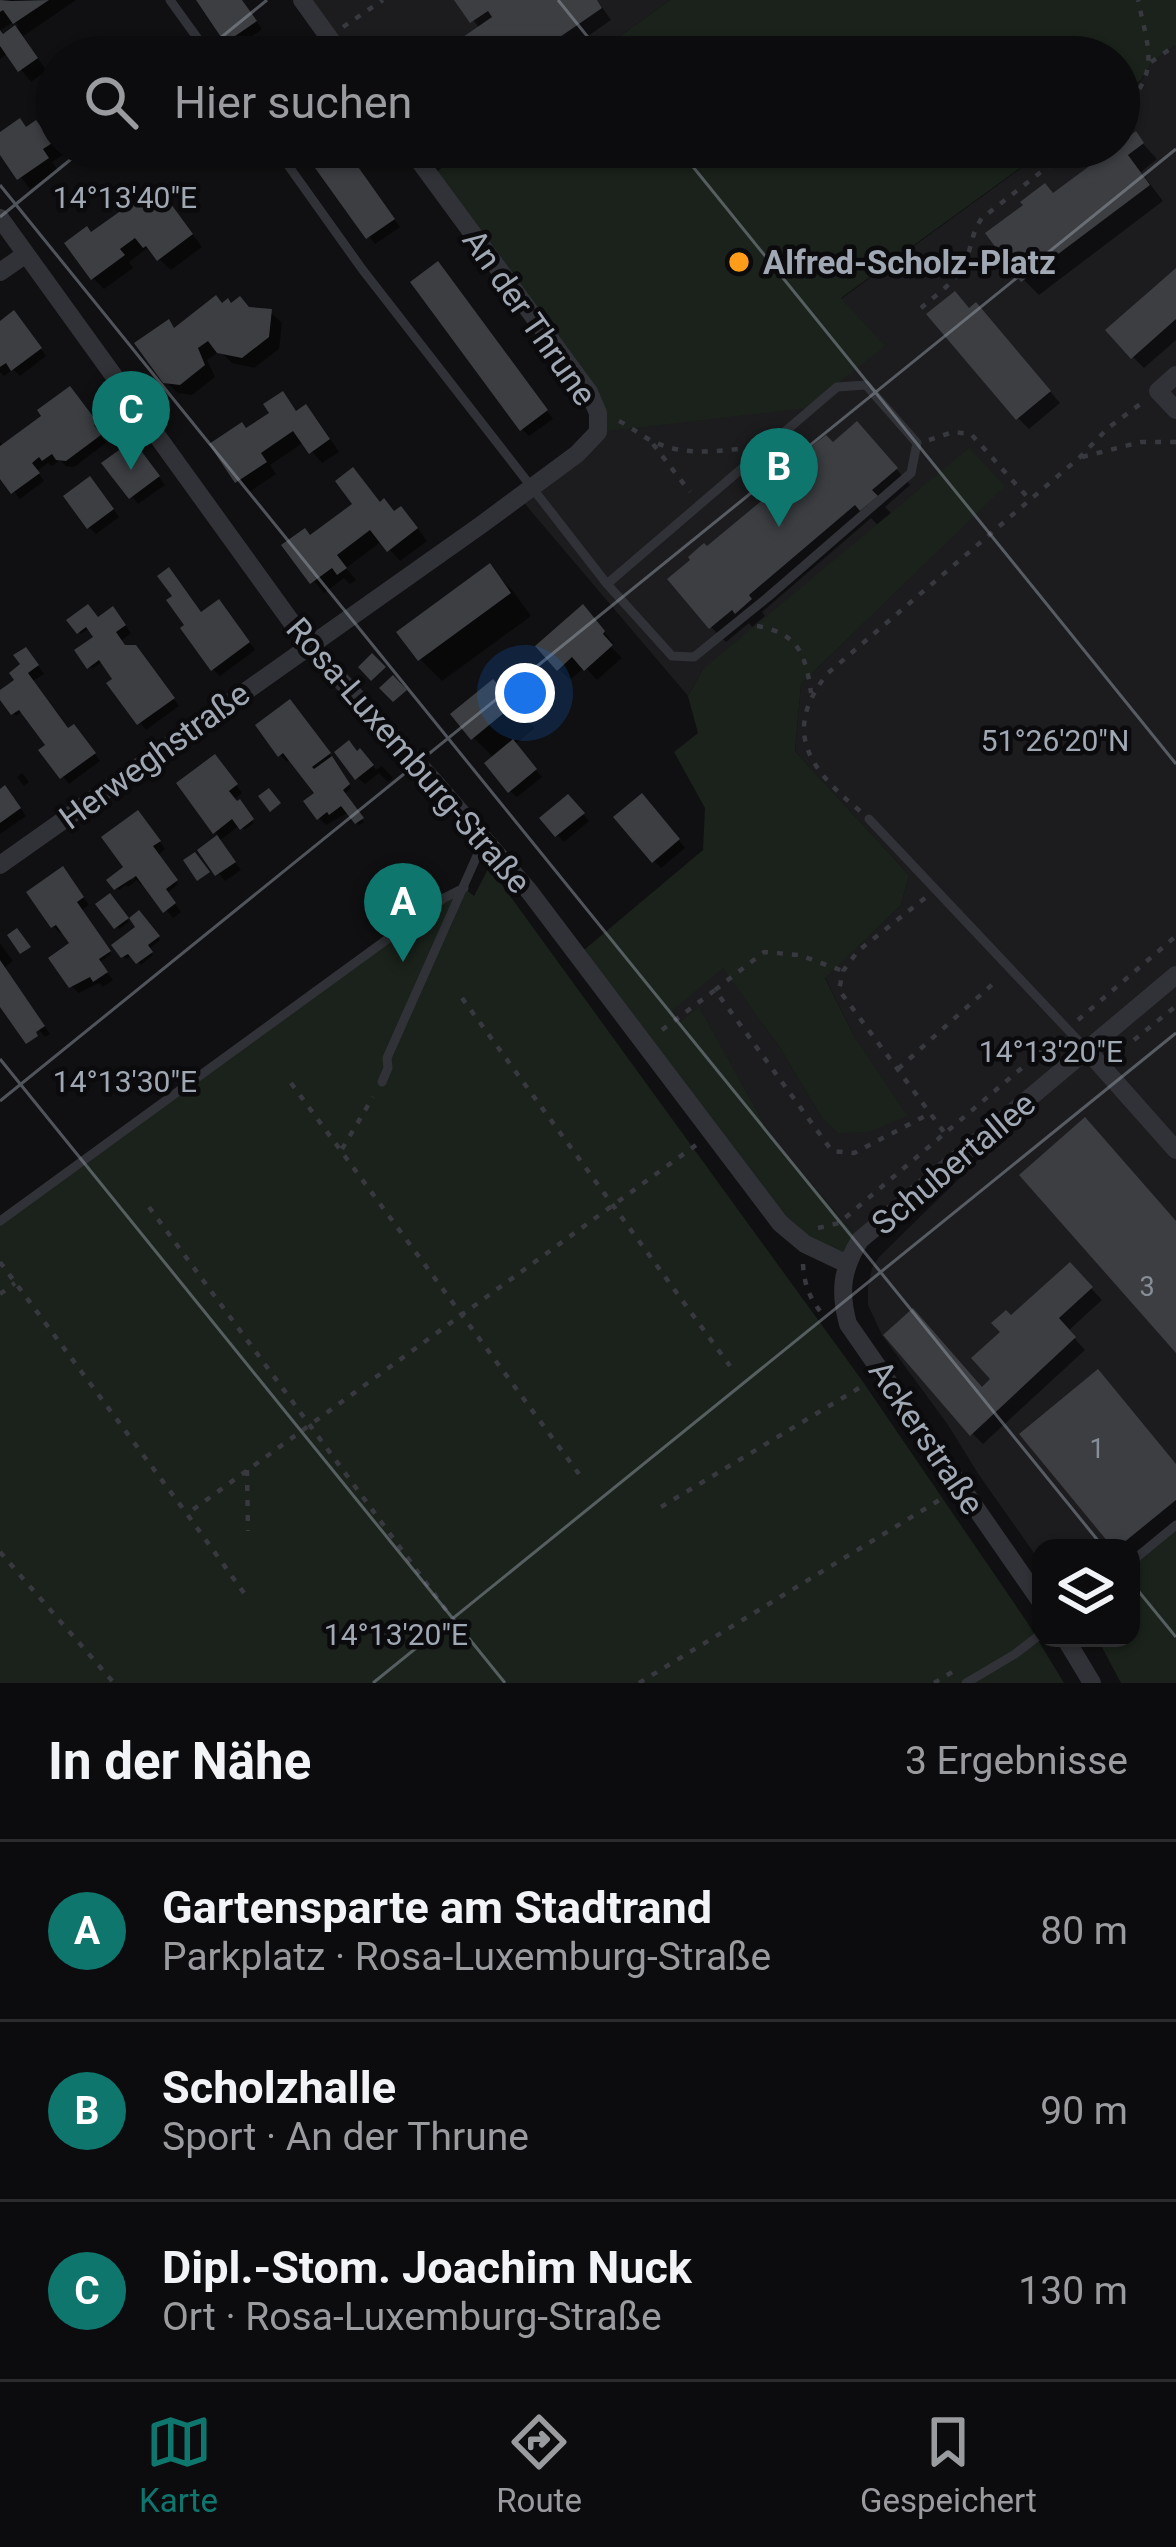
<!DOCTYPE html>
<html lang="de">
<head>
<meta charset="utf-8">
<style>
  :root { --surface:#0c0c0e; --page:#151517; --text:#f1f3f6; --muted:#9a9b9e; --line:#2c2c2e; --accent:#0f766e }
  body { margin:0; font-family:Roboto,sans-serif; background:var(--page); color:var(--text) }
  .controls { position:absolute; right:36px; bottom:36px; display:grid; overflow:hidden; border-radius:24px; box-shadow:0 3px 9px #0004 }
  .controls button { width:108px; height:108px; display:grid; place-items:center; padding:0; border:0; border-bottom:3px solid var(--line); background:var(--surface); color:var(--text); font:60px sans-serif }
  .you { position:absolute; left:525px; top:693px; width:42px; height:42px; margin:-30px; border:9px solid #fff; border-radius:50%; background:#1a73e8; box-shadow:0 0 0 18px #1a73e833 }
  .badge { display:grid; place-items:center; width:78px; height:78px; border-radius:50%; background:var(--accent); color:#fff; font-size:39px; font-weight:700 }
  .pin { position:absolute; translate:-50% -99px; filter:drop-shadow(0 3px 6px #0008) }
  .pin::after { content:''; position:absolute; top:63px; width:42px; height:36px; background:inherit; clip-path:polygon(0 0,100% 0,50% 100%) }
  .list { margin:0; padding:0; list-style:none }
  h2 { display:flex; justify-content:space-between; align-items:center; height:156px; margin:0; padding:0 48px; font-size:51px }
  h2 small { font-size:39px; font-weight:400; color:var(--muted) }
  .list li { display:grid; grid-template-columns:78px 1fr auto; gap:36px; align-items:center; box-sizing:border-box; height:180px; padding:0 48px; border-top:3px solid var(--line) }
  .list b { display:block; font-size:45px; white-space:nowrap }
  .list p { margin:0; font-size:39px; white-space:nowrap; color:var(--muted) }
  .list em { font-size:39px; font-style:normal; color:var(--muted) }
  .icon { flex:none; width:66px; height:66px; fill:none; stroke:currentColor; stroke-width:2; stroke-linecap:round; stroke-linejoin:round }
  .map { position:relative; flex:none; width:1176px; height:1683px; overflow:hidden }
  .search { position:absolute; background:var(--surface); box-shadow:0 3px 9px #0004; left:36px; right:36px; top:36px; height:132px; display:flex; align-items:center; gap:30px; box-sizing:border-box; padding:0 42px; border-radius:66px; color:var(--muted); font-size:45px }
  .sheet { height:696px; background:var(--surface) }
  nav { display:flex; justify-content:space-around; align-items:center; box-sizing:border-box; height:168px; border-top:3px solid var(--line); background:var(--surface); font-size:33px; color:var(--muted) }
  nav a { display:grid; justify-items:center; gap:6px }
  nav .on { color:var(--accent) }
  .map>svg:first-child { display:block }
</style>
</head>
<body>
<div class="map">
<svg width="1176" height="1683" viewBox="0 0 1176 1683">
  <rect width="100%" height="100%" fill="#101012"/>
  <path fill="#1c1c1f" d="M 302,0 L 670,0 L 591,57 L 343,57 Z
    M 1176,45 L 1176,1525 L 1131,1563 L 1131,1548 L 1041,1548 L 1041,1563 L 979,1475 L 948,1425 L 882,1335 L 868,1305 L 868,1287 L 872,1268 L 879,1257 L 1080,1060 L 859,1240 L 771,1136 L 699,1008 L 680,1022 L 671,1011 L 723,967 L 780,1048 L 822,1118 L 855,1038 L 825,977 L 901,905 L 909,875 L 795,751 L 801,684 L 1004,486 L 703,669 L 688,696 L 519,497 L 598,432 L 884,346 L 841,299 L 1050,147 L 1119,147 L 1119,97 L 1141,81 L 1151,63 Z"/>
  <path fill="#1a221b" d="M 670,0 L 1176,0 L 1176,45 L 1151,63 L 1141,80 L 1119,96 L 1119,57 L 591,57 Z
    M 470,147 L 1049,147 L 841,298 L 885,346 L 807,408 L 598,432 L 598,413 L 431,176 Z
    M 969,448 L 1005,486 L 801,684 L 795,751 L 909,875 L 901,905 L 825,978 L 855,1038 L 907,1116 L 869,1132 L 838,1133 L 822,1118 L 780,1048 L 723,968 L 672,1011 L 680,1022 L 699,1007 L 771,1136 L 859,1240 L 845,1263 L 804,1243 L 578,955 L 703,850 L 705,808 L 674,752 L 698,733 L 688,696 L 703,669 Z
    M 489,867 L 861,1379 L 1027,1622 L 1064,1683 L 0,1683 L 0,1222 L 464,888 L 474,896 Z
    M 1176,1526 L 1176,1683 L 1121,1683 L 1097,1638 L 1131,1638 L 1131,1563 Z"/>
  <path fill="#0007" fill-rule="evenodd" d="M 0,0 L 76,0 L 22,37 L 50,75 L 57,71 L 57,96 L 42,74 L 31,82 L 8,53 L 0,59 ZM 14,21 L 19,26 L 5,36 L 1,30 Z
    M 199,0 L 241,0 L 262,29 L 235,48 Z
    M 458,0 L 597,0 L 611,20 L 558,57 L 439,57 L 480,29 Z
    M 57,126 L 57,147 L 74,147 L 52,162 L 58,170 L 30,189 L 0,150 L 0,136 L 28,130 L 46,134 Z
    M 1135,135 L 1157,159 L 1141,172 L 1163,201 L 1039,295 L 1024,280 L 1054,196 Z
    M 94,147 L 110,147 L 115,154 L 106,159 Z
    M 304,147 L 343,147 L 400,227 L 375,244 Z
    M 168,200 L 202,247 L 171,270 L 147,248 L 129,262 L 133,268 L 104,289 L 93,278 L 92,236 Z
    M 1176,271 L 1176,340 L 1144,368 L 1133,357 Z
    M 444,272 L 553,419 L 529,436 L 522,429 Z
    M 223,307 L 270,312 L 282,323 L 279,349 L 254,368 L 232,363 L 220,351 L 207,360 L 215,377 L 192,395 L 178,393 L 165,381 Z
    M 969,311 L 986,317 L 1060,403 L 1029,429 L 1018,418 Z
    M 21,321 L 46,356 L 20,376 L 13,369 L 4,376 L 0,372 L 0,324 Z
    M 282,395 L 298,413 L 305,408 L 317,419 L 339,452 L 322,463 L 304,442 L 270,465 L 276,474 L 249,492 L 238,481 L 247,431 L 273,414 Z
    M 77,396 L 102,431 L 99,434 L 106,443 L 74,467 L 66,466 L 60,460 L 52,466 L 48,463 L 37,471 L 44,481 L 20,499 L 0,473 L 0,442 L 4,447 Z
    M 872,440 L 910,485 L 885,507 L 891,513 L 877,524 L 871,518 L 762,612 L 765,616 L 752,627 L 749,623 L 726,642 L 711,627 L 707,550 L 799,473 L 813,450 Z
    M 139,450 L 165,485 L 138,504 L 106,463 Z
    M 97,487 L 119,517 L 96,534 L 89,527 Z
    M 381,505 L 412,521 L 427,541 L 400,561 L 382,541 L 346,568 L 356,580 L 350,584 L 344,578 L 324,593 L 285,546 L 311,538 Z
    M 489,567 L 512,590 L 531,616 L 442,681 L 420,659 Z
    M 226,610 L 255,650 L 220,676 L 213,669 L 202,615 Z
    M 119,617 L 131,633 L 121,641 L 126,648 L 142,656 L 179,706 L 146,730 L 110,684 L 116,679 L 103,661 L 92,669 L 78,651 L 97,637 L 90,628 L 81,634 L 71,621 Z
    M 594,620 L 614,644 L 611,647 L 622,658 L 597,680 L 585,667 L 570,680 L 559,669 Z
    M 32,657 L 44,674 L 33,681 L 69,731 L 81,734 L 100,761 L 69,784 L 42,750 L 49,745 L 23,710 L 16,716 L 0,695 L 24,694 L 13,673 Z
    M 493,683 L 535,728 L 514,745 L 542,777 L 517,797 L 510,791 L 495,759 L 474,738 Z
    M 297,710 L 335,762 L 351,788 L 344,794 L 364,822 L 359,825 L 349,812 L 326,825 L 319,818 L 318,794 L 291,758 L 287,762 L 280,755 Z
    M 367,759 L 376,770 L 382,766 L 393,778 L 388,782 L 379,773 L 365,784 L 358,778 Z
    M 221,765 L 242,793 L 234,799 L 254,823 L 244,830 L 240,825 L 219,841 L 241,870 L 225,881 L 201,851 L 220,837 L 215,832 Z
    M 22,773 L 29,782 L 24,786 L 17,777 Z
    M 0,792 L 12,796 L 26,816 L 0,834 Z
    M 568,798 L 589,821 L 564,842 L 543,819 Z
    M 649,804 L 685,848 L 661,868 L 654,861 Z
    M 145,821 L 165,849 L 158,855 L 178,884 L 167,893 L 181,912 L 173,918 L 144,882 L 141,885 L 137,880 L 128,887 L 126,885 L 119,890 L 116,888 L 123,871 L 132,881 L 135,878 L 105,838 Z
    M 69,877 L 89,905 L 82,910 L 111,954 L 99,963 L 113,980 L 103,987 L 99,983 L 79,993 L 71,986 L 73,944 L 64,931 L 60,933 L 53,926 Z
    M 110,897 L 129,922 L 139,914 L 160,940 L 149,949 L 153,955 L 141,965 L 133,955 L 126,959 L 115,945 L 139,928 L 133,919 L 119,929 L 100,904 Z
    M 0,943 L 13,961 L 4,968 L 50,1034 L 45,1037 L 0,985 Z
    M 1070,1266 L 1102,1300 L 1068,1331 L 1085,1350 L 983,1444 L 972,1433 L 983,1390 L 995,1380 L 1004,1332 Z
    M 1023,1434 L 1176,1465 L 1176,1527 L 1131,1562 L 1131,1548 L 1117,1548 Z"/>
  <path fill="#3c3e42" d="M 0,0 L 12,1 L 49,0 L 13,24 L 3,10 L 0,12 Z
    M 196,0 L 242,0 L 257,21 L 225,43 Z
    M 454,0 L 597,0 L 602,8 L 544,48 L 549,55 L 545,57 L 434,57 L 492,17 L 488,11 L 470,23 Z
    M 15,25 L 38,58 L 18,72 L 0,46 L 0,30 L 3,34 Z
    M 57,67 L 57,101 L 41,78 Z
    M 20,118 L 26,127 L 36,120 L 44,131 L 57,123 L 57,140 L 43,149 L 49,158 L 17,180 L 0,155 L 0,132 Z
    M 1136,131 L 1144,143 L 1128,155 L 1150,185 L 1021,282 L 985,233 L 1023,205 L 1020,202 L 1045,183 L 1053,193 L 1115,147 L 1119,147 L 1119,144 Z
    M 300,147 L 344,147 L 395,219 L 366,239 Z
    M 157,185 L 193,234 L 157,261 L 146,246 L 143,248 L 135,238 L 120,249 L 125,255 L 91,280 L 64,243 L 87,226 L 91,232 Z
    M 438,261 L 548,410 L 520,431 L 410,282 Z
    M 1176,268 L 1176,319 L 1131,359 L 1105,330 Z
    M 955,291 L 969,308 L 976,302 L 1051,391 L 1016,420 L 926,314 Z
    M 216,295 L 222,303 L 228,298 L 231,303 L 240,296 L 249,307 L 272,309 L 269,337 L 242,358 L 217,353 L 208,341 L 198,348 L 205,365 L 180,385 L 163,383 L 134,343 L 169,319 L 174,328 Z
    M 14,310 L 42,348 L 11,371 L 6,363 L 0,367 L 0,321 Z
    M 70,386 L 98,423 L 94,425 L 101,435 L 66,461 L 56,460 L 52,454 L 42,461 L 39,457 L 32,463 L 40,473 L 11,494 L 0,479 L 0,446 L 41,416 L 37,410 Z
    M 283,391 L 296,411 L 306,404 L 330,439 L 309,454 L 293,431 L 261,453 L 267,462 L 235,483 L 209,444 L 242,422 L 246,428 L 269,413 L 263,404 Z
    M 857,421 L 898,468 L 872,490 L 878,496 L 860,511 L 855,505 L 749,595 L 752,599 L 735,614 L 732,610 L 709,629 L 667,579 L 690,560 L 688,557 L 697,549 L 704,543 L 707,546 L 795,473 L 786,460 L 808,441 L 812,446 L 826,435 L 833,442 Z
    M 133,440 L 160,476 L 129,499 L 101,463 Z
    M 353,467 L 380,502 L 384,498 L 394,511 L 401,506 L 418,528 L 387,552 L 370,530 L 337,555 L 347,568 L 337,575 L 332,568 L 310,584 L 281,545 L 305,528 L 310,535 L 352,504 L 335,481 Z
    M 90,476 L 114,509 L 87,529 L 63,496 Z
    M 490,563 L 511,593 L 418,661 L 396,632 Z
    M 169,567 L 201,612 L 219,599 L 250,642 L 211,671 L 180,628 L 184,625 L 166,600 L 172,596 L 157,576 Z
    M 88,604 L 98,617 L 113,606 L 126,625 L 116,632 L 125,645 L 136,645 L 175,698 L 137,725 L 106,683 L 112,679 L 99,660 L 87,669 L 74,650 L 93,637 L 86,627 L 77,634 L 66,620 Z
    M 583,604 L 605,631 L 603,634 L 613,645 L 584,671 L 572,657 L 557,671 L 535,646 Z
    M 26,647 L 39,665 L 28,673 L 68,728 L 74,724 L 96,753 L 60,779 L 38,750 L 45,745 L 19,710 L 11,715 L 0,700 L 0,690 L 14,680 L 9,673 L 20,664 L 13,655 Z
    M 372,653 L 386,667 L 371,681 L 358,667 Z
    M 393,675 L 407,690 L 393,702 L 379,688 Z
    M 493,679 L 515,704 L 471,740 L 450,714 Z
    M 290,699 L 331,753 L 312,767 L 314,769 L 332,756 L 350,784 L 343,790 L 364,818 L 355,824 L 341,806 L 329,815 L 327,812 L 317,820 L 303,801 L 314,793 L 283,753 L 278,757 L 255,725 Z
    M 513,739 L 537,769 L 508,793 L 484,763 Z
    M 349,740 L 357,751 L 360,748 L 374,765 L 355,780 L 334,752 Z
    M 215,754 L 238,784 L 229,791 L 237,801 L 240,799 L 254,819 L 240,830 L 232,819 L 213,834 L 176,783 Z
    M 5,785 L 21,808 L 0,823 L 0,789 Z
    M 269,788 L 281,803 L 270,812 L 258,796 Z
    M 642,793 L 680,839 L 652,863 L 613,817 Z
    M 568,794 L 585,813 L 555,837 L 539,818 Z
    M 138,810 L 161,841 L 153,846 L 178,880 L 166,889 L 176,903 L 163,913 L 136,876 L 114,890 L 106,880 L 123,867 L 101,837 Z
    M 217,835 L 236,862 L 215,876 L 197,850 Z
    M 195,852 L 210,872 L 197,881 L 183,860 Z
    M 63,866 L 84,897 L 77,902 L 111,951 L 99,959 L 108,972 L 93,982 L 90,977 L 69,988 L 48,958 L 69,943 L 56,925 L 51,928 L 26,892 Z
    M 110,893 L 129,918 L 139,910 L 160,936 L 148,945 L 153,952 L 136,964 L 128,954 L 121,958 L 111,945 L 135,927 L 129,918 L 114,929 L 95,904 Z
    M 17,928 L 31,947 L 20,954 L 7,935 Z
    M 0,960 L 45,1026 L 36,1032 L 38,1036 L 26,1044 L 0,1007 Z
    M 1085,1117 L 1176,1221 L 1176,1353 L 1019,1175 Z
    M 1070,1262 L 1093,1287 L 1059,1318 L 1076,1337 L 970,1436 L 883,1335 L 913,1308 L 982,1387 L 990,1379 L 971,1358 L 1000,1332 L 991,1323 L 1006,1310 L 1011,1315 Z
    M 1098,1369 L 1176,1464 L 1176,1500 L 1117,1548 L 1113,1548 L 1019,1434 Z"/>
  <g fill="none" stroke-linecap="round" stroke-linejoin="round">
    <path stroke="#37393e" stroke-width="4.5" stroke-dasharray="6 9" stroke-linecap="butt" d="M 343,27 L 383,0
      M 1151,62 L 1176,45
      M 1119,111 C 1162,75 1148,48 1138,0
      M 921,308 C 936,295 955,282 964,265 C 972,248 971,233 982,218 L 1073,147
      M 619,421 C 631,427 640,435 652,441 C 681,455 707,452 738,449
      M 929,440 L 953,432 L 971,434 L 1030,500
      M 653,444 L 690,492
      M 1082,457 L 1141,442 L 1176,442
      M 757,626 C 799,633 806,656 811,693
      M 860,811 C 809,769 781,731 828,673 L 1080,457 L 1108,428 L 1143,402
      M 925,898 L 858,951 L 843,971 L 839,990 L 944,1132
      M 715,990 L 764,952 L 799,955 L 843,971
      M 462,998 L 730,1366
      M 1078,1020 L 1176,936
      M 662,1030 L 715,990 L 832,1151 L 854,1153 L 931,1113
      M 1134,1040 L 1176,1006
      M 898,1069 L 996,981
      M 291,1083 L 579,1474
      M 342,1149 L 373,1097
      M 149,1207 L 463,1633
      M 818,1228 L 839,1223 L 1056,1039
      M 0,1262 L 187,1514
      M 803,1264 C 804,1286 811,1302 826,1318
      M 0,1294 L 15,1283
      M 247,1470 L 248,1531
      M 661,1507 L 864,1385
      M 0,1552 L 114,1683
      M 244,1593 L 187,1514 L 696,1145
      M 639,1683 L 946,1496
      M 934,1683 L 954,1671"/>
    <path stroke="#313237" stroke-width="9" d="M 170,0 L 211,57
      M 275,147 L 362,269 L 607,584 L 672,656 L 694,657 L 768,597 L 911,473 L 917,443 L 866,385 L 837,387 L 607,584
      M 869,819 L 1088,1051
      M 382,1082 L 388,1068 L 387,1058 L 484,840
      M 0,1221 L 444,898 L 464,888
      M 1131,1562 L 1176,1525
      M 966,1683 L 1015,1654 L 1041,1634"/>
    <path stroke="#313237" stroke-width="18" d="M 302,0 L 343,57
      M 0,218 L 308,645 L 431,778 L 529,891 L 780,1223 L 805,1244 L 845,1263
      M 0,272 L 26,254
      M 1176,375 L 1158,391 L 1176,410
      M 0,865 L 481,525 L 577,454 L 598,432 L 598,413 L 589,392 L 409,147
      M 1088,1051 L 1176,1150
      M 1041,1602 L 848,1324 C 839,1291 842,1269 860,1240 L 1176,975
      M 1065,1638 L 1092,1683"/>
  </g>
  <path fill="none" stroke="#a0a8b4" stroke-width="3" stroke-opacity="0.45" d="M 558,0 L 604,57M 197,57 L 267,0M 677,147 L 1176,764M 0,185 L 1104,1548M 0,217 L 86,147M 0,1059 L 505,1683M 0,1101 L 1176,149M 1131,1582 L 1176,1637M 373,1683 L 1176,1033"/>
  <circle fill="#ff9d1b" stroke="#0b0b0d" stroke-width="4.5" cx="739" cy="262" r="12"/>
  <g text-anchor="middle" stroke-width="9" stroke-linejoin="round" paint-order="stroke">
    <g font-size="27" fill="#878e98">
      <text x="1147" y="1296">3</text>
      <text x="1097" y="1458">1</text>
    </g>
    <g font-size="33" font-weight="bold" fill="#a0a8b4" stroke="#0b0b0d" text-anchor="start">
      <text x="763" y="274">Alfred-Scholz-Platz</text>
    </g>
    <g font-size="33" fill="#a0a8b4" stroke="#0b0b0d">
      <text transform="translate(530 317) rotate(55)" y="12">An der Thrune</text>
      <text transform="translate(154 755) rotate(-36)" y="12">Herweghstraße</text>
      <text transform="translate(409 755) rotate(49)" y="12">Rosa-Luxemburg-Straße</text>
      <text transform="translate(953 1163) rotate(-40)" y="12">Schubertallee</text>
      <text transform="translate(927 1437) rotate(56)" y="12">Ackerstraße</text>
    </g>
  </g>
  <g font-size="30" text-anchor="middle" fill="#a0a8b4" stroke="#0b0b0d" stroke-width="9" stroke-linejoin="round" paint-order="stroke">
    <text x="125" y="208">14°13'40"E</text>
    <text x="1055" y="751">51°26'20"N</text>
    <text x="1051" y="1062">14°13'20"E</text>
    <text x="125" y="1092">14°13'30"E</text>
    <text x="396" y="1645">14°13'20"E</text>
  </g>
</svg>
<div class="controls">
<button><svg class="icon" aria-label="layers" viewBox="0 0 24 24"><path d="M12 4l9 5-9 5-9-5zM3 14l9 5 9-5"/></svg></button>
</div>
<div class="you"></div>
<div class="pin badge" style="left:403px;top:962px">A</div>
<div class="pin badge" style="left:779px;top:527px">B</div>
<div class="pin badge" style="left:131px;top:470px">C</div>
<div class="search"><svg class="icon" aria-label="search" viewBox="0 0 24 24"><circle cx="10" cy="10" r="6"/><path d="M15 15l6 6"/></svg>Hier suchen</div>
</div>
<section class="sheet">
<h2>In der Nähe<small>3 Ergebnisse</small></h2>
<ul class="list">
<li><span class="badge">A</span><div><b>Gartensparte am Stadtrand</b><p>Parkplatz · Rosa-Luxemburg-Straße</p></div><em>80 m</em></li>
<li><span class="badge">B</span><div><b>Scholzhalle</b><p>Sport · An der Thrune</p></div><em>90 m</em></li>
<li><span class="badge">C</span><div><b>Dipl.-Stom. Joachim Nuck</b><p>Ort · Rosa-Luxemburg-Straße</p></div><em>130 m</em></li>
</ul>
</section>
<nav>
<a class="on"><svg class="icon" aria-label="map" viewBox="0 0 24 24"><path d="M3 6l6-2 6 2 6-2v14l-6 2-6-2-6 2zM9 4v14M15 6v14"/></svg>Karte</a>
<a><svg class="icon" aria-label="directions" viewBox="0 0 24 24"><path d="M12 3l9 9-9 9-9-9zM9 14v-3h6M13 9l2 2-2 2"/></svg>Route</a>
<a><svg class="icon" aria-label="saved" viewBox="0 0 24 24"><path d="M7 4h10v16l-5-4-5 4z"/></svg>Gespeichert</a>
</nav>
</body>
</html>
